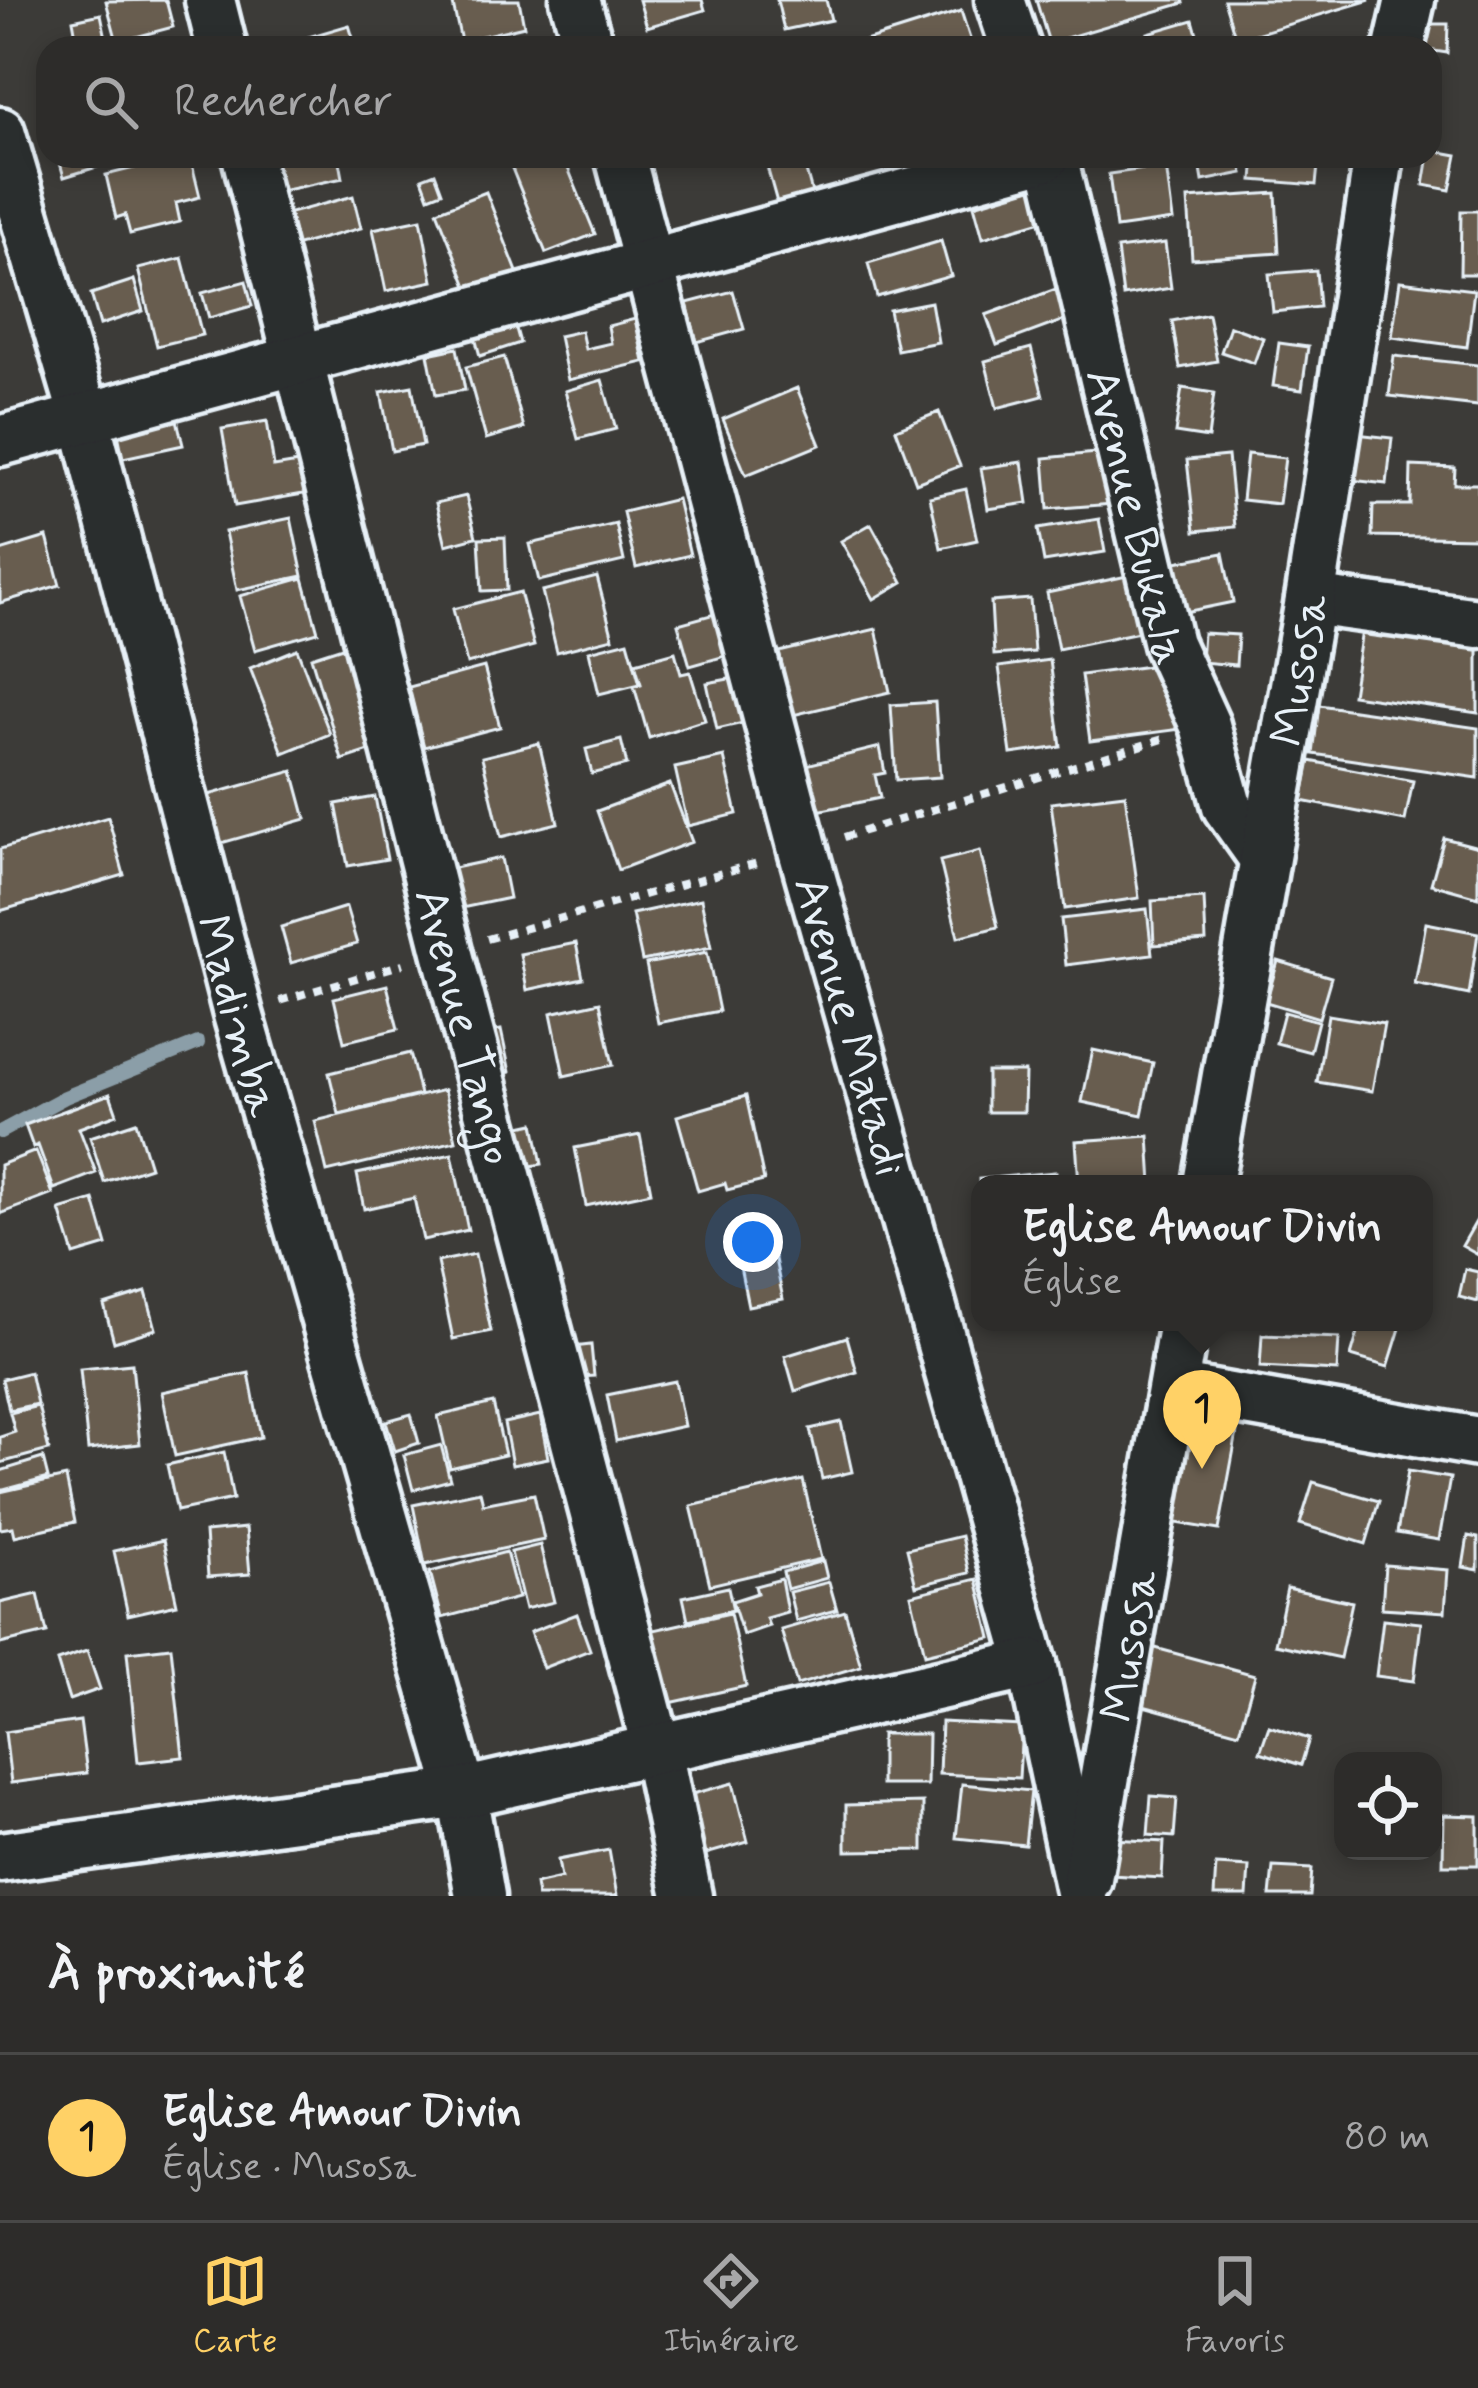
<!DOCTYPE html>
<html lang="fr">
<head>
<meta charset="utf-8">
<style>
  :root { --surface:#2d2c2a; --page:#393836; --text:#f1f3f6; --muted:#a7a7a8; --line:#484847; --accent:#ffd166 }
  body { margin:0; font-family:Mynerve,sans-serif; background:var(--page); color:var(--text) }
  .controls { position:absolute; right:36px; bottom:36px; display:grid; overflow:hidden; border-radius:24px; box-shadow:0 6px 18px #0003 }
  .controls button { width:108px; height:108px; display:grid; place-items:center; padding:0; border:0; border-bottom:3px solid var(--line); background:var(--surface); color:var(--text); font:60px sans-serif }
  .you { position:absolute; left:753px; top:1242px; width:42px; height:42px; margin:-30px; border:9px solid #fff; border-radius:50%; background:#1a73e8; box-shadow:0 0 0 18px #1a73e833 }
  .badge { display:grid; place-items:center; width:78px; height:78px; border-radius:50%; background:var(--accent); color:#111; font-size:39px; font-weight:700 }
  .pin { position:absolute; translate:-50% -99px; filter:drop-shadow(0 3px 6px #0008) }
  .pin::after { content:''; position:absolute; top:63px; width:42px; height:36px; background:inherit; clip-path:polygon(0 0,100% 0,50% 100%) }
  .popup { position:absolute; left:971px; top:1175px; width:462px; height:156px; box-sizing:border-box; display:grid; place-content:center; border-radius:24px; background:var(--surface); filter:drop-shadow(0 3px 9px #0005); font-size:39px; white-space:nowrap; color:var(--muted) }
  .popup b { font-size:45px; color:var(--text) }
  .popup::after { content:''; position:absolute; left:50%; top:100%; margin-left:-24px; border:24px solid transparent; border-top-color:var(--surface) }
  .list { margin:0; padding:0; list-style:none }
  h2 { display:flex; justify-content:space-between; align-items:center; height:156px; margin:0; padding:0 48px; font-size:51px }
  h2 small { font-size:39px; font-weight:400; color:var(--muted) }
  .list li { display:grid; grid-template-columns:78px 1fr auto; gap:36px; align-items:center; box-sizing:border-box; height:168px; padding:0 48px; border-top:3px solid var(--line) }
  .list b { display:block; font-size:45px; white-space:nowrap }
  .list p { margin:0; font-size:39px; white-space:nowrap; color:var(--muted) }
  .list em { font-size:39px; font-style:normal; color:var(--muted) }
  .icon { flex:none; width:66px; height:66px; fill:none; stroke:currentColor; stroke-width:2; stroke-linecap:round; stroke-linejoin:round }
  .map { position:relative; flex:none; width:1478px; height:1896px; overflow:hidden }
  .search { position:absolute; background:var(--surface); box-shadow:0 6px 18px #0003; left:36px; right:36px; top:36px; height:132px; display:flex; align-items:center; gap:30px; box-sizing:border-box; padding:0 42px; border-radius:36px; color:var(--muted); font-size:45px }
  .sheet { height:324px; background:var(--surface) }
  nav { display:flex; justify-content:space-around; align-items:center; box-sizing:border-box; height:168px; border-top:3px solid var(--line); background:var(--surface); font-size:33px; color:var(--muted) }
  nav a { display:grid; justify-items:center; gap:6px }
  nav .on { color:var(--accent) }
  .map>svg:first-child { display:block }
</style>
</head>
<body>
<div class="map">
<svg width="1478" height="1896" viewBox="0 0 1478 1896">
  <rect width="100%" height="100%" fill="#3c3b38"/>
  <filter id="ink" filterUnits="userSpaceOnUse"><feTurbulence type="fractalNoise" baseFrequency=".00833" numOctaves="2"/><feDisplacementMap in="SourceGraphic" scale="24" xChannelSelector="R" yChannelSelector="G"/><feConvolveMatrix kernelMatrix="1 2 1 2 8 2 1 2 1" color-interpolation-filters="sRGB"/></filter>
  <g filter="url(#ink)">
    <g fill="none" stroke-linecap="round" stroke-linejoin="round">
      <path stroke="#8b9ea8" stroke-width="14" d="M 0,1132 L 65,1097 L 198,1043"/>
    </g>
    <path fill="#675d4f" stroke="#e8f1f8" stroke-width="3" d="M 166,0 L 173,27 L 117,42 L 106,1 Z
      M 452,0 L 519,0 L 524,26 L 461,41 Z
      M 639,0 L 702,0 L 705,10 L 647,27 Z
      M 777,0 L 826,0 L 831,20 L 784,30 Z
      M 1036,0 L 1183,0 L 1184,3 L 1049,43 Z
      M 1224,0 L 1370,0 L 1236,40 Z
      M 961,11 L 973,48 L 861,48 L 859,43 Z
      M 101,14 L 108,48 L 78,48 L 73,20 Z
      M 1193,20 L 1201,48 L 1152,48 L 1148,33 Z
      M 1415,24 L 1448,24 L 1447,53 L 1415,48 Z
      M 349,25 L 356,48 L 300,48 L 298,40 Z
      M 1430,150 L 1457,155 L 1450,190 L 1424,185 Z
      M 58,156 L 133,156 L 64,177 Z
      M 182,156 L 190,156 L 200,197 L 176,203 L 180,222 L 130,234 L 125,215 L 116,218 L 106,175 Z
      M 264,156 L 339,156 L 343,178 L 271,193 Z
      M 507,156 L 563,156 L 595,234 L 546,253 Z
      M 764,156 L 802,156 L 816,207 L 781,217 Z
      M 1212,156 L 1239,156 L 1243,173 L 1203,181 L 1199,158 Z
      M 1255,156 L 1319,156 L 1316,185 L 1253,180 Z
      M 1166,166 L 1173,220 L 1116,228 L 1109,174 Z
      M 435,173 L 442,192 L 429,197 L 422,178 Z
      M 1042,185 L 1052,218 L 983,238 L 974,205 Z
      M 486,192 L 519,277 L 471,296 L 437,211 Z
      M 1276,193 L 1279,253 L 1192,259 L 1188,199 Z
      M 353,196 L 361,228 L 291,247 L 283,215 Z
      M 1461,211 L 1478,211 L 1478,274 L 1460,274 Z
      M 421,219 L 433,281 L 386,291 L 373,229 Z
      M 941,241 L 951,276 L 877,297 L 868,263 Z
      M 1165,243 L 1171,288 L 1123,296 L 1117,249 Z
      M 182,258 L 202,335 L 157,346 L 138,269 Z
      M 1316,270 L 1319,307 L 1273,312 L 1269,274 Z
      M 134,280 L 143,311 L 100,325 L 91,294 Z
      M 246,281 L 252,306 L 209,318 L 202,293 Z
      M 1400,281 L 1474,290 L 1467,347 L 1392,337 Z
      M 1056,289 L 1067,319 L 997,345 L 986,315 Z
      M 733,291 L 744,329 L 697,342 L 687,303 Z
      M 931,302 L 938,342 L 897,350 L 889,310 Z
      M 1208,314 L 1217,361 L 1180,368 L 1172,321 Z
      M 513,318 L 520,343 L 480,356 L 473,330 Z
      M 635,319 L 644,362 L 568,380 L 559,336 L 581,331 L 585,349 L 611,343 L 608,326 Z
      M 1230,326 L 1263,338 L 1254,363 L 1221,352 Z
      M 1279,343 L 1308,347 L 1302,390 L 1273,386 Z
      M 457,348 L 465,390 L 436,395 L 428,354 Z
      M 1031,348 L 1043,396 L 997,408 L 985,361 Z
      M 1394,356 L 1478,365 L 1478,406 L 1389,396 Z
      M 504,357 L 524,428 L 486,439 L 466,367 Z
      M 602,380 L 616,429 L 578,439 L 565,391 Z
      M 412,386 L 423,445 L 392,451 L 381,392 Z
      M 797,388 L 820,445 L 746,475 L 723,419 Z
      M 1182,388 L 1214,393 L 1208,438 L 1175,433 Z
      M 174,407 L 183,445 L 123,458 L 115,419 Z
      M 939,412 L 960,466 L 916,483 L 896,429 Z
      M 267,421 L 274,467 L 304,462 L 309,493 L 235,506 L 222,429 Z
      M 1356,434 L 1392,438 L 1387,484 L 1351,480 Z
      M 1107,452 L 1113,504 L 1048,509 L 1044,458 Z
      M 1247,454 L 1285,458 L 1279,504 L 1242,500 Z
      M 1228,456 L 1235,527 L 1195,531 L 1187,460 Z
      M 1022,462 L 1028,503 L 988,509 L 981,468 Z
      M 1411,466 L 1455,468 L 1454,484 L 1478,484 L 1478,538 L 1372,536 L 1373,505 L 1410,505 Z
      M 966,489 L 977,540 L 941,548 L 930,497 Z
      M 466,496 L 476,537 L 446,545 L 436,503 Z
      M 677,499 L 690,555 L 636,568 L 623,512 Z
      M 291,518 L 303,576 L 237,590 L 225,532 Z
      M 1099,519 L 1105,552 L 1044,562 L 1038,529 Z
      M 616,524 L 624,561 L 539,581 L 530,544 Z
      M 871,524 L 903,582 L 874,599 L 841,541 Z
      M 47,537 L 60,585 L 0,603 L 0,551 Z
      M 505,537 L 507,590 L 482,591 L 479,538 Z
      M 1223,553 L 1233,602 L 1185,612 L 1176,562 Z
      M 1141,573 L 1153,629 L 1058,649 L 1047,593 Z
      M 597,577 L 613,638 L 557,652 L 542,591 Z
      M 303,578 L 318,632 L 255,650 L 240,596 Z
      M 520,592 L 534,646 L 467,664 L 453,609 Z
      M 1030,599 L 1034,652 L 994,655 L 991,602 Z
      M 718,613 L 729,655 L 690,666 L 678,624 Z
      M 1363,624 L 1478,641 L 1478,713 L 1352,695 Z
      M 876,629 L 890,692 L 793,715 L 779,652 Z
      M 1203,633 L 1238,635 L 1236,665 L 1201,662 Z
      M 628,641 L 640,684 L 599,694 L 589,651 Z
      M 358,642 L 388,745 L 342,760 L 311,657 Z
      M 297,649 L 330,734 L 283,753 L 250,668 Z
      M 675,652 L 681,674 L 690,672 L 705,720 L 649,738 L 634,686 L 641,684 L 635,663 Z
      M 1050,660 L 1061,747 L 1011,754 L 999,667 Z
      M 1172,663 L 1181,729 L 1090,741 L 1081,675 Z
      M 484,667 L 500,727 L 424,747 L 409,687 Z
      M 734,678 L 743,723 L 717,729 L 707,683 Z
      M 935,702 L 940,777 L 896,780 L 891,705 Z
      M 1319,705 L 1478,728 L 1478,778 L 1313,754 Z
      M 621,740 L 627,765 L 592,774 L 586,749 Z
      M 539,743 L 558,823 L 501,837 L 482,757 Z
      M 880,747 L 885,773 L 875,775 L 880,798 L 808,813 L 798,767 Z
      M 724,757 L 737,814 L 688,826 L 675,768 Z
      M 1310,761 L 1413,781 L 1405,821 L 1302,801 Z
      M 293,771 L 306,819 L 218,844 L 205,796 Z
      M 670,784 L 692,842 L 618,870 L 597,811 Z
      M 1125,794 L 1139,898 L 1065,909 L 1051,803 Z
      M 375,797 L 387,859 L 348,866 L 336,804 Z
      M 108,817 L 124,875 L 0,911 L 0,849 Z
      M 1444,838 L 1478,847 L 1478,897 L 1431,884 Z
      M 980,851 L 998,927 L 958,937 L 940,861 Z
      M 501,858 L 509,898 L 457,909 L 449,869 Z
      M 1204,898 L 1206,941 L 1154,945 L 1152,901 Z
      M 701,899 L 711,947 L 642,961 L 632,914 Z
      M 346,907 L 357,944 L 291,963 L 281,927 Z
      M 1147,909 L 1152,954 L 1066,965 L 1061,919 Z
      M 1426,923 L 1478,933 L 1469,995 L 1415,984 Z
      M 576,943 L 583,978 L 527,990 L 520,954 Z
      M 707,952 L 719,1011 L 658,1023 L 646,964 Z
      M 1278,961 L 1331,977 L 1319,1018 L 1266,1002 Z
      M 387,985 L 398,1029 L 344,1042 L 334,998 Z
      M 600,1002 L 613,1065 L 564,1076 L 551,1013 Z
      M 1284,1012 L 1318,1021 L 1310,1052 L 1276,1043 Z
      M 1328,1015 L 1384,1024 L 1372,1091 L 1317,1082 Z
      M 501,1030 L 510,1072 L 488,1077 L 479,1034 Z
      M 1093,1050 L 1153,1063 L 1142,1115 L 1082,1102 Z
      M 410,1053 L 420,1095 L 339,1114 L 329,1073 Z
      M 987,1072 L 1025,1072 L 1024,1112 L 987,1112 Z
      M 444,1090 L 456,1141 L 327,1172 L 315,1121 Z
      M 110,1094 L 117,1114 L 79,1128 L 96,1173 L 54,1189 L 38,1145 L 33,1147 L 25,1125 Z
      M 746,1096 L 764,1181 L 727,1190 L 725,1183 L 698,1191 L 677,1116 Z
      M 136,1122 L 150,1167 L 104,1182 L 90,1137 Z
      M 534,1123 L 542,1164 L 520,1168 L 512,1128 Z
      M 640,1135 L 651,1192 L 586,1206 L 575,1148 Z
      M 1149,1136 L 1152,1184 L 1079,1184 L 1076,1141 Z
      M 36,1151 L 53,1194 L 0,1214 L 0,1165 Z
      M 452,1154 L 468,1230 L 423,1240 L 414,1198 L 364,1209 L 357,1174 Z
      M 1056,1172 L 1057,1184 L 980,1184 L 980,1198 L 979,1179 Z
      M 94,1200 L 107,1245 L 74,1255 L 60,1210 Z
      M 1478,1218 L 1478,1255 L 1462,1246 Z
      M 773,1249 L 783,1299 L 748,1306 L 738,1257 Z
      M 475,1254 L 491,1331 L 453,1339 L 437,1262 Z
      M 1465,1269 L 1478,1272 L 1478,1302 L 1459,1297 Z
      M 146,1292 L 156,1329 L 114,1342 L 104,1305 Z
      M 1361,1322 L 1402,1322 L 1388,1367 L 1351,1356 Z
      M 1262,1335 L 1339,1338 L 1337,1371 L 1260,1367 Z
      M 847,1337 L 857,1372 L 795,1391 L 785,1356 Z
      M 591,1345 L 594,1376 L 567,1378 L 564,1348 Z
      M 132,1364 L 140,1444 L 88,1450 L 80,1369 Z
      M 30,1372 L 37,1404 L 9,1410 L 2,1379 Z
      M 249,1373 L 261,1437 L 175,1456 L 162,1392 Z
      M 675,1381 L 684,1426 L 616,1441 L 607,1395 Z
      M 493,1403 L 505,1455 L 450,1468 L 438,1416 Z
      M 38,1406 L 49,1450 L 0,1463 L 0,1437 L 15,1432 L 10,1413 Z
      M 1185,1407 L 1240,1416 L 1219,1530 L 1165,1521 Z
      M 411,1414 L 419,1443 L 395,1451 L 386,1421 Z
      M 540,1415 L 548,1458 L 512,1465 L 504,1423 Z
      M 841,1422 L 852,1472 L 822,1479 L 810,1429 Z
      M 441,1445 L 450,1480 L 413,1490 L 404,1455 Z
      M 224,1452 L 233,1499 L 177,1511 L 167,1465 Z
      M 43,1458 L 48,1478 L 0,1491 L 0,1471 Z
      M 1408,1471 L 1450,1478 L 1439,1540 L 1397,1533 Z
      M 66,1477 L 75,1522 L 15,1536 L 13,1527 L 0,1529 L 0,1492 Z
      M 803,1480 L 821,1559 L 710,1585 L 691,1506 Z
      M 1313,1482 L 1379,1501 L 1366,1544 L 1300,1524 Z
      M 480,1491 L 483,1504 L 534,1494 L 544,1540 L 425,1565 L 413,1505 Z
      M 246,1528 L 250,1574 L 208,1577 L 205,1532 Z
      M 961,1536 L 969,1573 L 916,1586 L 907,1549 Z
      M 1468,1536 L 1478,1538 L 1478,1570 L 1463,1567 Z
      M 163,1540 L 177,1604 L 128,1615 L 114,1551 Z
      M 540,1545 L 554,1602 L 525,1609 L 511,1552 Z
      M 506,1552 L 518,1598 L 442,1618 L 430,1572 Z
      M 823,1561 L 827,1578 L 787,1589 L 783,1572 Z
      M 1385,1565 L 1448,1570 L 1445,1612 L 1382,1608 Z
      M 781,1579 L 787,1612 L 766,1618 L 769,1626 L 743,1635 L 732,1601 L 757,1593 L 755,1586 Z
      M 977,1579 L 991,1638 L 925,1654 L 911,1595 Z
      M 829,1582 L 837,1610 L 796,1621 L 789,1592 Z
      M 728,1587 L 733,1610 L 688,1620 L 683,1597 Z
      M 1287,1588 L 1352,1602 L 1340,1658 L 1275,1644 Z
      M 38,1594 L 47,1633 L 0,1644 L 0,1603 Z
      M 845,1611 L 861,1666 L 797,1685 L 781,1630 Z
      M 730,1613 L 746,1686 L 652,1707 L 636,1634 Z
      M 577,1614 L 590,1650 L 543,1668 L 530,1632 Z
      M 1383,1619 L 1421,1623 L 1414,1681 L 1376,1676 Z
      M 1148,1646 L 1255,1675 L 1239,1732 L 1132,1703 Z
      M 171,1647 L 183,1757 L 138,1762 L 127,1652 Z
      M 87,1651 L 100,1689 L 69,1700 L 57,1661 Z
      M 80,1721 L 87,1773 L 11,1783 L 5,1732 Z
      M 941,1722 L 1022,1726 L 1019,1778 L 939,1774 Z
      M 1269,1726 L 1309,1739 L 1301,1765 L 1260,1752 Z
      M 881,1734 L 928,1734 L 927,1785 L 881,1785 Z
      M 733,1783 L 748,1842 L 692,1858 L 677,1798 Z
      M 962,1784 L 1031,1791 L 1025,1845 L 956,1838 Z
      M 1151,1796 L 1177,1798 L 1174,1837 L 1148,1835 Z
      M 923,1803 L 923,1850 L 846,1851 L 846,1805 Z
      M 1444,1815 L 1478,1816 L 1478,1865 L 1443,1865 Z
      M 1113,1839 L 1164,1842 L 1162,1878 L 1111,1875 Z
      M 609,1850 L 617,1896 L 537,1896 L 535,1884 L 561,1878 L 558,1860 Z
      M 1216,1865 L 1249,1867 L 1247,1896 L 1214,1896 Z
      M 1273,1867 L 1312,1869 L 1310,1896 L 1270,1896 Z"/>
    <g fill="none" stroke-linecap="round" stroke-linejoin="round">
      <defs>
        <g id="minor">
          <path d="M 210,0 L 222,48"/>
          <path d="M 575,0 L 589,48"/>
          <path d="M 1000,0 L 1016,48"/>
          <path d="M 1399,48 L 1410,0"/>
          <path id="s1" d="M 0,132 L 84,416 L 238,1014 L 462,1793 L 480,1896"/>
          <path id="s2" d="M 247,156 L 447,951 L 657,1750 L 687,1896"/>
          <path id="s3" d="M 620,156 L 803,850 L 1032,1664 L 1081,1896"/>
          <path id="s4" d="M 1052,156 L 1168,644 L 1205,725 L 1227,806 L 1264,858"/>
          <path d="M 0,441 L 1045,156"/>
          <path d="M 1310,600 L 1478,623"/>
          <path id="s5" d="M 1208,1184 L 1310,600 L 1379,156"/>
          <path d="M 1173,1388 L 1478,1442"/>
          <path d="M 0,1857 L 462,1793 L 1032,1664"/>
          <path id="s6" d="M 1087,1879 L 1184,1322"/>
        </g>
      </defs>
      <use href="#minor" stroke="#e8f1f8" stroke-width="57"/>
      <path stroke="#e8f1f8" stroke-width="8" stroke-dasharray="9 9" stroke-linecap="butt" d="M 844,837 L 1163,739
        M 487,939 L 761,862
        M 280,1001 L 403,964"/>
      <use href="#minor" stroke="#2a2d2e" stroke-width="48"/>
    </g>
  </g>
  <g text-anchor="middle" stroke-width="9" stroke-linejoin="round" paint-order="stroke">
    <g font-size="48" fill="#e8f1f8" stroke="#2a2d2e">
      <text dy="17" stroke="none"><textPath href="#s4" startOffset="369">Avenue Bukala</textPath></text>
      <text dy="17" stroke="none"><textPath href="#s5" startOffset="522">Musosa</textPath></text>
      <text dy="17" stroke="none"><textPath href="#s1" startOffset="915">Madimba</textPath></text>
      <text dy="17" stroke="none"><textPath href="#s2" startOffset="897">Avenue Tango</textPath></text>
      <text dy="17" stroke="none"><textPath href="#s3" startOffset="900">Avenue Matadi</textPath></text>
      <text dy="17" stroke="none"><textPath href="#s6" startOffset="237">Musosa</textPath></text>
    </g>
  </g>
</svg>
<div class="controls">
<button><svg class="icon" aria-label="locate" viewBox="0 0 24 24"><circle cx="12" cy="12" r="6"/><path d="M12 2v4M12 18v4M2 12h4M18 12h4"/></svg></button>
</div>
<div class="you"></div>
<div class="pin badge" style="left:1202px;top:1469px">1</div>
<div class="popup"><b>Eglise Amour Divin</b>Église</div>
<div class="search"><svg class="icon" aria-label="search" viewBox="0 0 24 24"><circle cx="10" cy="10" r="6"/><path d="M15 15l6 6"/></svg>Rechercher</div>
</div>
<section class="sheet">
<h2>À proximité<small></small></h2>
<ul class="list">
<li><span class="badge">1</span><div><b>Eglise Amour Divin</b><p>Église · Musosa</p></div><em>80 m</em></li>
</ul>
</section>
<nav>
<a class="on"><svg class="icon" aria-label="map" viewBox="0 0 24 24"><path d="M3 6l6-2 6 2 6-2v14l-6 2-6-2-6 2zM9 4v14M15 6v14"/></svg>Carte</a>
<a><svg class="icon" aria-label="directions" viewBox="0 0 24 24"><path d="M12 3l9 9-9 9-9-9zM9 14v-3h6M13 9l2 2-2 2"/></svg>Itinéraire</a>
<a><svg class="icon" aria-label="saved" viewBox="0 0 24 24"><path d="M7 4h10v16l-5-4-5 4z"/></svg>Favoris</a>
</nav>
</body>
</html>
